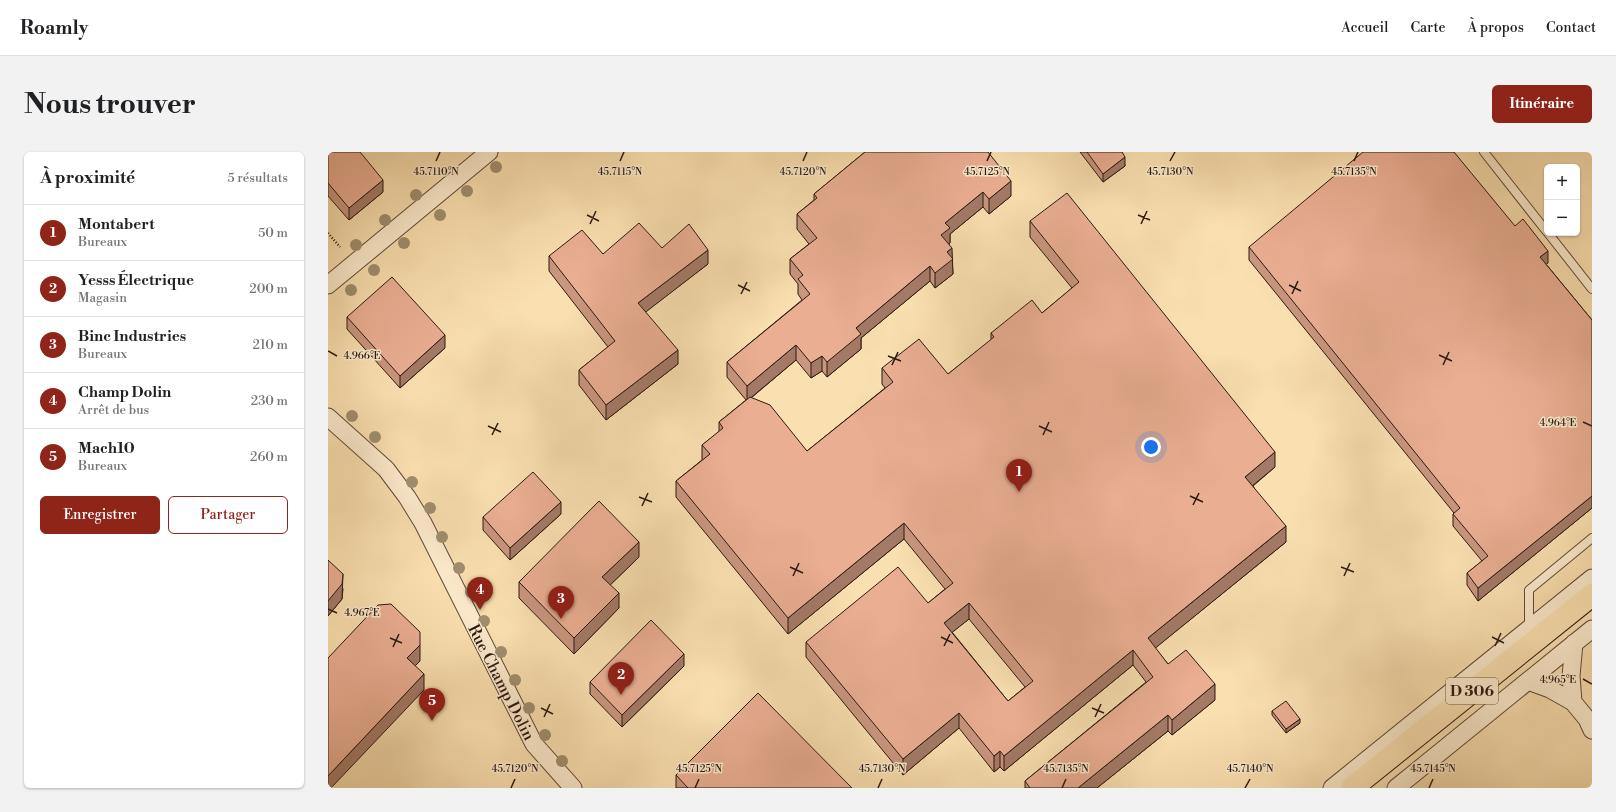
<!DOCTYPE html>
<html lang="fr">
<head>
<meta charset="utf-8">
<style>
  :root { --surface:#fff; --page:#f2f2f2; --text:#202124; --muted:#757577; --line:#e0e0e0; --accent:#8f2418 }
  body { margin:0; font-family:"Libre Bodoni",serif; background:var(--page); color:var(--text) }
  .controls { position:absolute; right:12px; top:12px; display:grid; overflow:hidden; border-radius:6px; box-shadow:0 1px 3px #0004 }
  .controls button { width:36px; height:36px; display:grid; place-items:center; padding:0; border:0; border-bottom:1px solid var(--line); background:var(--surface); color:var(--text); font:20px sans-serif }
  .you { position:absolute; left:823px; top:295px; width:14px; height:14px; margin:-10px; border:3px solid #fff; border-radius:50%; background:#1a73e8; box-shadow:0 0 0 6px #1a73e833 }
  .badge { display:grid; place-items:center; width:26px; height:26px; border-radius:50%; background:var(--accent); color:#fff; font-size:13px; font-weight:700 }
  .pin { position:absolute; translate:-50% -33px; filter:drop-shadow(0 1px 2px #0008) }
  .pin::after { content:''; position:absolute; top:21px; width:14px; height:12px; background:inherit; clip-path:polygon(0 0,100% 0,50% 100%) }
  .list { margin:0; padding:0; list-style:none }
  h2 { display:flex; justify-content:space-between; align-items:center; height:52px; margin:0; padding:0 16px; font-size:17px }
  h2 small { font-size:13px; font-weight:400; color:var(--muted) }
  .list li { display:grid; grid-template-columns:26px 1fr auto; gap:12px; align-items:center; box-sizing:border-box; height:56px; padding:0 16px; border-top:1px solid var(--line) }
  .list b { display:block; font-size:15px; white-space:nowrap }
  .list p { margin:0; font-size:13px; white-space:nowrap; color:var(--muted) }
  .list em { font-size:13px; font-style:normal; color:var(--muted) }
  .actions { display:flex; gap:8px; padding:12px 16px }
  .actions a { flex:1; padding:9px 0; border:1px solid var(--accent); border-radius:6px; text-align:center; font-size:14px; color:var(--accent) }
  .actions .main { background:var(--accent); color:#fff }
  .map { position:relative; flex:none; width:1264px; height:636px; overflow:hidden; border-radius:6px }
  header { display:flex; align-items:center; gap:24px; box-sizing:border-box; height:56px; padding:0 20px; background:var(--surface); border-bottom:1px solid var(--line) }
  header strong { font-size:19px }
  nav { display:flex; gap:22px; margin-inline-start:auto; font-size:14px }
  .intro { display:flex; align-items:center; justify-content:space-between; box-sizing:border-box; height:96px; padding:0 24px }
  h1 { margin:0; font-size:28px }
  .button { padding:10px 18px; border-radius:6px; background:var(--accent); color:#fff; font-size:14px; font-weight:700 }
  main { display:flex; gap:24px; padding:0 24px }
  aside { flex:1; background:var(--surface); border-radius:6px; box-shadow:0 1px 3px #0004 }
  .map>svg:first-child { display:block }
</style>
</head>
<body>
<header>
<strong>Roamly</strong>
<nav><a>Accueil</a><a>Carte</a><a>À propos</a><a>Contact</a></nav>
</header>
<div class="intro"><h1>Nous trouver</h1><a class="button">Itinéraire</a></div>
<main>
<aside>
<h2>À proximité<small>5 résultats</small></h2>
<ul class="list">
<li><span class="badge">1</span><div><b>Montabert</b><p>Bureaux</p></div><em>50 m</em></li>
<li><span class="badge">2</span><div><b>Yesss Électrique</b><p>Magasin</p></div><em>200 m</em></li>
<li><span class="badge">3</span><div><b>Binc Industries</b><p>Bureaux</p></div><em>210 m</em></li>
<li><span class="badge">4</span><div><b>Champ Dolin</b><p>Arrêt de bus</p></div><em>230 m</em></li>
<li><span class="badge">5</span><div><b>Mach10</b><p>Bureaux</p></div><em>260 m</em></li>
</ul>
<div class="actions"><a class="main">Enregistrer</a><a>Partager</a></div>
</aside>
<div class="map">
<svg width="1264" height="636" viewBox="0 0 1264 636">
  <rect width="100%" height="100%" fill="#fadfb0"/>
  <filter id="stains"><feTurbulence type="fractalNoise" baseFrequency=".005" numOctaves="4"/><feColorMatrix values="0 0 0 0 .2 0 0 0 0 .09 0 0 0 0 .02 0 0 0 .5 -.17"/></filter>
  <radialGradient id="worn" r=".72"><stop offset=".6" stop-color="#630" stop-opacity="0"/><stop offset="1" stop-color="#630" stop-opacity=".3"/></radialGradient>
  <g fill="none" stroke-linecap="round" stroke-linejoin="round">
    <defs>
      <path id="lane" d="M 1156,0 L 1219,80
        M 1220,81 L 1264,137
        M 1201,477 L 1201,438 L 1264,386"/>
      <path id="street" d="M 0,133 L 161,0
        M 0,265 L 58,317 L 79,345 L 95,371 L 206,592 L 245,636
        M 1200,529 L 1222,537 L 1245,550 L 1243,524 L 1246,491
        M 1245,550 L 1259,567 L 1264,578
        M 1004,636 L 1264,426
        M 1068,636 L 1264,477"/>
      <path id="primary" d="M 1024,636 L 1264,443"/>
    </defs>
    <use href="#lane" stroke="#5f4a3a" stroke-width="10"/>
    <use href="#street" stroke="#5f4a3a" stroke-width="19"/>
    <use href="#primary" stroke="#2b1912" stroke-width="24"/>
    <path stroke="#2b1912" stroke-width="2.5" stroke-dasharray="1 2" stroke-linecap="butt" d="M 0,81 L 12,95"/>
    <use href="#lane" stroke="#fceacc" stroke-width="8"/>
    <use href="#street" stroke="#fceacc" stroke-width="17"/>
    <use href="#primary" stroke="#fadfb0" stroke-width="22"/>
  </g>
  <g fill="#a08e6d">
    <circle cx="168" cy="15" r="6"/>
    <circle cx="139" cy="39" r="6"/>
    <circle cx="88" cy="43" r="6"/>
    <circle cx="112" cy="63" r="6"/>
    <circle cx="57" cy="68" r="6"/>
    <circle cx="76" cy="91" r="6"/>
    <circle cx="28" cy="93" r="6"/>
    <circle cx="46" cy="118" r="6"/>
    <circle cx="23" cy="138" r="6"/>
    <circle cx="24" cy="264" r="6"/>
    <circle cx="47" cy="285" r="6"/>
    <circle cx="84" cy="330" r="6"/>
    <circle cx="102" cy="356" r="6"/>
    <circle cx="114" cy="385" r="6"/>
    <circle cx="131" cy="416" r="6"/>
    <circle cx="143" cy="440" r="6"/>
    <circle cx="156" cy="469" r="6"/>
    <circle cx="173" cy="500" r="6"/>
    <circle cx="187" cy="528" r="6"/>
    <circle cx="201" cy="556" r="6"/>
    <circle cx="217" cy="583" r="6"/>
    <circle cx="234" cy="609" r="6"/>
  </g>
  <path fill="#c9967e" stroke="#2b1912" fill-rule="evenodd" d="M 0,0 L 55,40 L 21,68 L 0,44 Z
    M 537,0 L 683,44 L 661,62 L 655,55 L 622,82 L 622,91 L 621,92 L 624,107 L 625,122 L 607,136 L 602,129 L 533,186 L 533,197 L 499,225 L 494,219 L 483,226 L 468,208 L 423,246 L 479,299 L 557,236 L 554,232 L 554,216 L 620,222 L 663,188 L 663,181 L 714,161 L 744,136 L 702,85 L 702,69 L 947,315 L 925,334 L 958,390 L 827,496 L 840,512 L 887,548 L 844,583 L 840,579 L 769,636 L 697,636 L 697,629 L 818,530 L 805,513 L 676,619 L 672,615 L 666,620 L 631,576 L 575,623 L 478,505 L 478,490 L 600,451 L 617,437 L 576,387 L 460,482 L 348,345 L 348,329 L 374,308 L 374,293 L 391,280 L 391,270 L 418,248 L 399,225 L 399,210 L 474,148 L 470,142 L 470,132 L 462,122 L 462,107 L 481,92 L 469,77 L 469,62 L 486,48 L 486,42 ZM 641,467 L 697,535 L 680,549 L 624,480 Z
    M 752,0 L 794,0 L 797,14 L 775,30 Z
    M 1187,74 L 1220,111 L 1218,112 L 1264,168 L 1264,356 L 1150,449 L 1139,433 L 1139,421 L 1154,409 L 1125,374 L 1125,362 L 1126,361 L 921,108 L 921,95 Z
    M 275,102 L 380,112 L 317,160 L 350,212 L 278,268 L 251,233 L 251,218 L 280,195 L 221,119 L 221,104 Z
    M 19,165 L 117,196 L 72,236 L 19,177 Z
    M 233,362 L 182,408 L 155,378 L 155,365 Z
    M 311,405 L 282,433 L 291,456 L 246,502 L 191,446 L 191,430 Z
    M 0,408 L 15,437 L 14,447 L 0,464 Z
    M 356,514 L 294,575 L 262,542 L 262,530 Z
    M 944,559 L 972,571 L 958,581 L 944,563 Z
    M 348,623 L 524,636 L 348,636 Z"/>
  <path fill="#a47a67" stroke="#2b1912" d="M 797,5 L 797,14 L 775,30 L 775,22 Z
    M 55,28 L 55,40 L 21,68 L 21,56 Z
    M 683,29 L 683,44 L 661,62 L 661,47 Z
    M 655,40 L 655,55 L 622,82 L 622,91 L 613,98 L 613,83 L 617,71 Z
    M 624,96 L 625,122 L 607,136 L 607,121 L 619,100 Z
    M 380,98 L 380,112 L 310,166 L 310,151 Z
    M 1220,99 L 1220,111 L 1212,118 L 1212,105 Z
    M 602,114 L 602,129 L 533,186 L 533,197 L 499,225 L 499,210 L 528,176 Z
    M 117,183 L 117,196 L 72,236 L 72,224 Z
    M 468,193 L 468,208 L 419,249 L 419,234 Z
    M 350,198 L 350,212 L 278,268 L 278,253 Z
    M 494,204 L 494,219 L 483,226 L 483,211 Z
    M 947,300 L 947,315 L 917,340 L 917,325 Z
    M 1264,344 L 1264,356 L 1150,449 L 1150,436 Z
    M 233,350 L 233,362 L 182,408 L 182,396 Z
    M 576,371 L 576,387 L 460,482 L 460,466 Z
    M 958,374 L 958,390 L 820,502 L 820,486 Z
    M 311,390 L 311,405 L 274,441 L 274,425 Z
    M 15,422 L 14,447 L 0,464 L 0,449 Z
    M 291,441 L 291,456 L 246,502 L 246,486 Z
    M 641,451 L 641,467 L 616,487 L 616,471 Z
    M 92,493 L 92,509 L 79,522 L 79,506 Z
    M 805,498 L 805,513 L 676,619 L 676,604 Z
    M 356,502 L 356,514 L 294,575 L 294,563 Z
    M 96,522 L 96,538 L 3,636 L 0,636 L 0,624 Z
    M 887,532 L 887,548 L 844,583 L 844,568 Z
    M 631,561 L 631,576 L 575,623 L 575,607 Z
    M 840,563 L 840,579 L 769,636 L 750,636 Z
    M 972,567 L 972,571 L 958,581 L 958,577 Z
    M 672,599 L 672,615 L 666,620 L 666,604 Z"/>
  <path fill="#eaae93" stroke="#2b1912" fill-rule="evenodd" d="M 0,0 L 32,0 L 55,28 L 21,56 L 0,31 Z
    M 537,0 L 660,0 L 683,29 L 661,47 L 655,40 L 617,71 L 622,76 L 613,83 L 624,96 L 619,100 L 625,107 L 607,121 L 602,114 L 528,176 L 533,182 L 499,210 L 494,204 L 483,211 L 468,193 L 419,234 L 399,210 L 482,142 L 470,127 L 475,123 L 462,107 L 489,86 L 469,62 L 489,46 L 486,42 Z
    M 759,0 L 794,0 L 797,5 L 775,22 Z
    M 1035,0 L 1126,0 L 1187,74 L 1195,67 L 1220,99 L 1212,105 L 1264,168 L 1264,344 L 1150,436 L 1139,421 L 1160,404 L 1125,362 L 1132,356 L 921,95 Z
    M 739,41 L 947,300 L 917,325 L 958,374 L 820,486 L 840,512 L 858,498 L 887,532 L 844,568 L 840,563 L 750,636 L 702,636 L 697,629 L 825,525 L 805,498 L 676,604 L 672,599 L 666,604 L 631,561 L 575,607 L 478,490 L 570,415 L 600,451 L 625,431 L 576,371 L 460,466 L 348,329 L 382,302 L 374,293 L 395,276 L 391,270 L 422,245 L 442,253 L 479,299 L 565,230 L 554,216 L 591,187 L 620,222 L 666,185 L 663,181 L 704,148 L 714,161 L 751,130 L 702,69 ZM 641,451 L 705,529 L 680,549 L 616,471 Z
    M 311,71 L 334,96 L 361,72 L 380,98 L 310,151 L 350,198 L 278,253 L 251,218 L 287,189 L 221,104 L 254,78 L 275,102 Z
    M 64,125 L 117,183 L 72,224 L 19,165 Z
    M 205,320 L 233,350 L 182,396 L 155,365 Z
    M 271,349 L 311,390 L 274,425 L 291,441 L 246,486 L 191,430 Z
    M 0,408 L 15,422 L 14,432 L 0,449 Z
    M 63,452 L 92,480 L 92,493 L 79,506 L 96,522 L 0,624 L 0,506 L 50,453 Z
    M 323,468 L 356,502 L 294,563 L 262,530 Z
    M 430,541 L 524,636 L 360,636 L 348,623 Z
    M 958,549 L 972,567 L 958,577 L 944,559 Z"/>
  <path fill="none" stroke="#2b1912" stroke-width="1.5" d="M 108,9 L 112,0M 292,9 L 296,0M 475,9 L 479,0M 659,9 L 663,0M 842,9 L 847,0M 1026,9 L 1030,0M 259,63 L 271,69M 810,63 L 822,68M 262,72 L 268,59M 813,72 L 819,59M 410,133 L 422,139M 961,133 L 973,139M 413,142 L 419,130M 964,142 L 970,129M 0,199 L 9,204M 1111,203 L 1124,209M 560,204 L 573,209M 564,213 L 570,200M 1115,213 L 1121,200M 1255,270 L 1264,274M 160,274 L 173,280M 711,274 L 724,280M 164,283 L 170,271M 715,283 L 721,270M 862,344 L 875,350M 311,345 L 324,350M 865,353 L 871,341M 314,354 L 320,341M 462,415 L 475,421M 1013,415 L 1026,420M 465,424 L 471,411M 1016,424 L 1022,411M 0,457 L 9,461M 613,485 L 625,491M 1164,485 L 1176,491M 62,486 L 74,491M 616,494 L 622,482M 1167,494 L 1173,481M 65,495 L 71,482M 1255,527 L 1264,532M 213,556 L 225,562M 764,556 L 776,561M 216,565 L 222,552M 767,565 L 773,552M 183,636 L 187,627M 367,636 L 371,627M 550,636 L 554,627M 734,636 L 738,627M 917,636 L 922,627M 1101,636 L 1105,627"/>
  <g text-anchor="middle" stroke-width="3" stroke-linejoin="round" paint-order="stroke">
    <rect fill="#fceacc" stroke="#6a584a" stroke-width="1" x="1118" y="526" width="52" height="26" rx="3"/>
    <g font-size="15" font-weight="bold" fill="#2b1912">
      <text x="1144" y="544">D 306</text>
    </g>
    <g font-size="16" fill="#2b1912" stroke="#fceacc">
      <text transform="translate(174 530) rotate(63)" y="6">Rue Champ Dolin</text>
    </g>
  </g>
  <g font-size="10" text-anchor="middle" fill="#2b1912" stroke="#fceacc" stroke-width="3" stroke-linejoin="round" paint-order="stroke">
    <text x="108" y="23">45.7110°N</text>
    <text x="292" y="23">45.7115°N</text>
    <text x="475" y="23">45.7120°N</text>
    <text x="659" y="23">45.7125°N</text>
    <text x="842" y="23">45.7130°N</text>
    <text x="1026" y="23">45.7135°N</text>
    <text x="34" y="207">4.966°E</text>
    <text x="1230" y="274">4.964°E</text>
    <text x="34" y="464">4.967°E</text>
    <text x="1230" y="531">4.965°E</text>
    <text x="187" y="620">45.7120°N</text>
    <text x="371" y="620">45.7125°N</text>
    <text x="554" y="620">45.7130°N</text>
    <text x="738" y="620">45.7135°N</text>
    <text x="922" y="620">45.7140°N</text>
    <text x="1105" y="620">45.7145°N</text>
  </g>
  <rect width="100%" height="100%" filter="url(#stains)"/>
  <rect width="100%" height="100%" fill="url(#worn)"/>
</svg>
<div class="controls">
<button>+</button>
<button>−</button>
</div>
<div class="you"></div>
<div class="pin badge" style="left:691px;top:340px">1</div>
<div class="pin badge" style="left:293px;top:543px">2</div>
<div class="pin badge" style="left:233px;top:467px">3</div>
<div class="pin badge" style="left:152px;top:458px">4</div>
<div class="pin badge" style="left:104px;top:569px">5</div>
</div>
</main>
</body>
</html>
